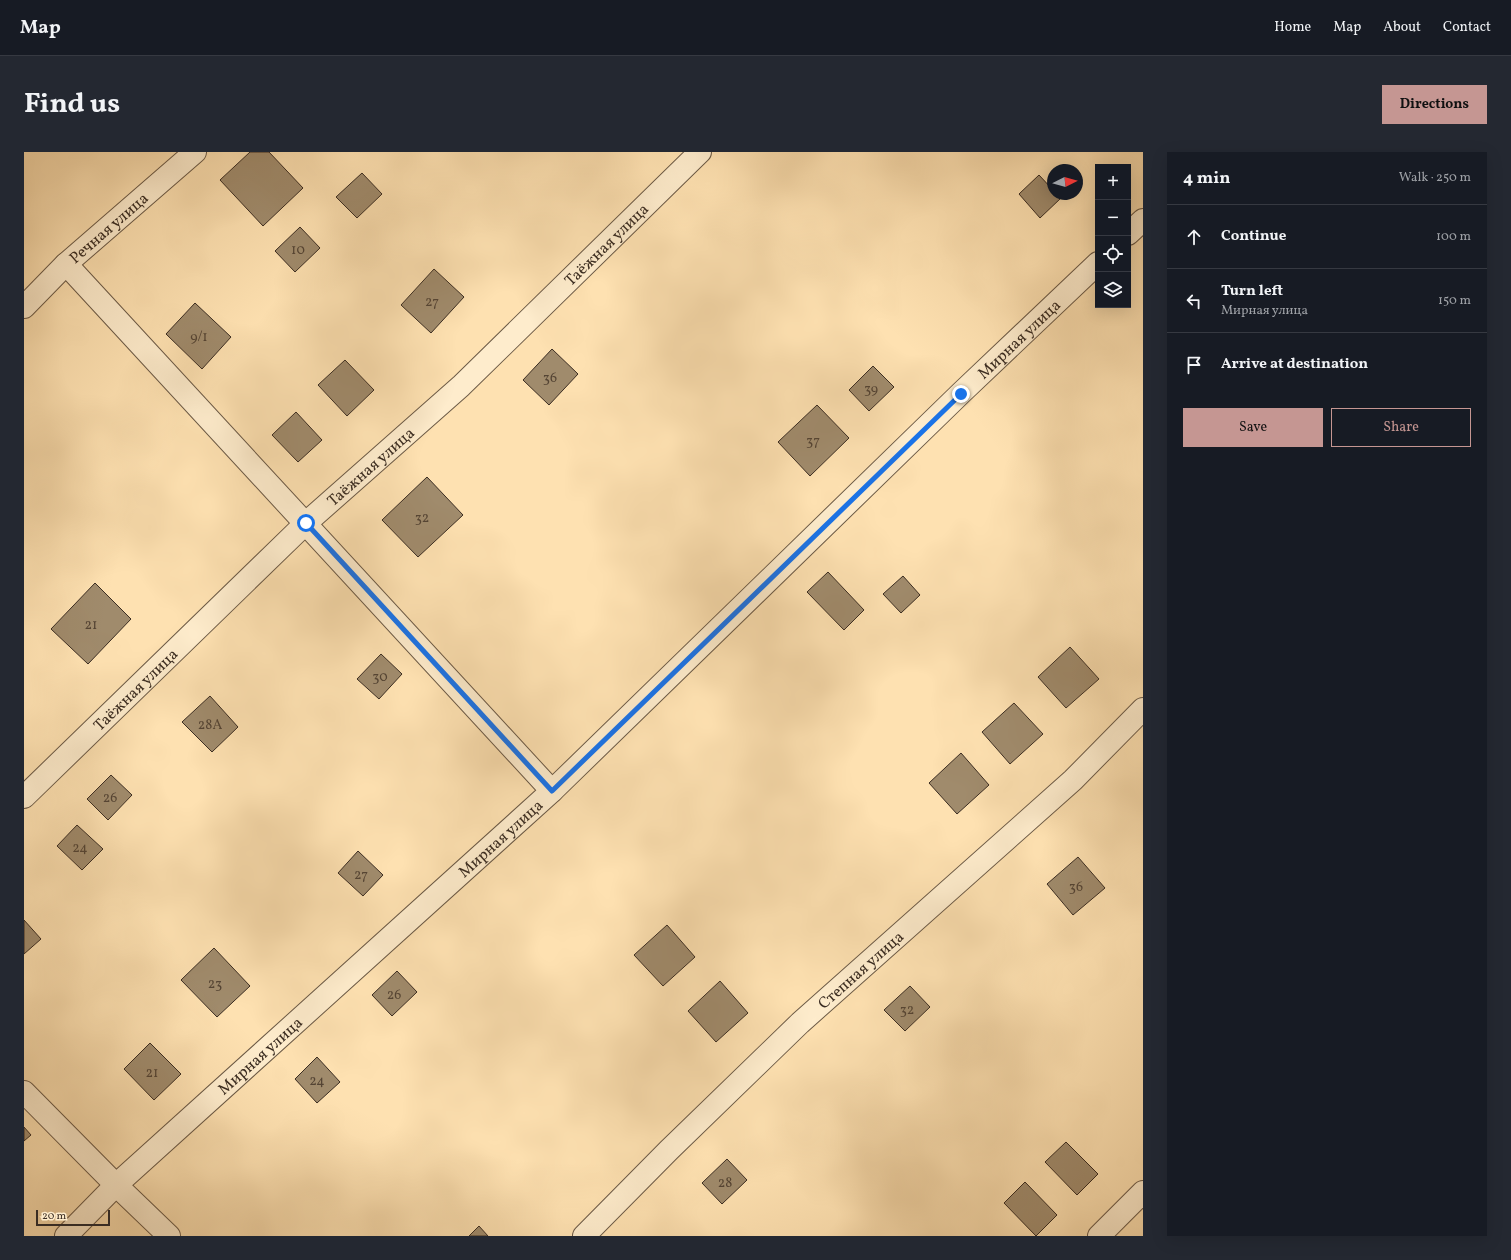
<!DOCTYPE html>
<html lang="en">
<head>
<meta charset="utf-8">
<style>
  :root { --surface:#171b24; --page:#242831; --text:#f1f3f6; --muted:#9ea1a6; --line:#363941; --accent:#c59692 }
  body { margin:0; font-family:Vollkorn,serif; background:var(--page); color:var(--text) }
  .controls { position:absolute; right:12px; top:12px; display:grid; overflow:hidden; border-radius:0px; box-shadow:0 4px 16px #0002 }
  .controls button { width:36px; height:36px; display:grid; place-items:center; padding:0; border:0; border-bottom:1px solid var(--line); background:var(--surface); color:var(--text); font:20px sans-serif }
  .compass { position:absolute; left:1023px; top:12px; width:36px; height:36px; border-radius:50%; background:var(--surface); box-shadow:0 4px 16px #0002; rotate:84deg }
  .scale { position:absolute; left:12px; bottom:10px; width:74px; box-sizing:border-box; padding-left:4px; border:2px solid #3b2d22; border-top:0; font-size:11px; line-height:14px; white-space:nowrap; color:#3b2d22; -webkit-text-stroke:3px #feeccc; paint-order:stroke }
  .stop { position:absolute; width:12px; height:12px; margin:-9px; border:3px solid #1a73e8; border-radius:50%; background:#fff }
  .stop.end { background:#1a73e8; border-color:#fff; box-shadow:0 1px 4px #0008 }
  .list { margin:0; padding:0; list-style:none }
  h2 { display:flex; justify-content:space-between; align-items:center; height:52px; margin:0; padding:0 16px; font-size:17px }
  h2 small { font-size:13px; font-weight:400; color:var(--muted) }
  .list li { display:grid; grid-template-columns:26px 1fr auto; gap:12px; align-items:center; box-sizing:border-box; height:64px; padding:0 16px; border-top:1px solid var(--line) }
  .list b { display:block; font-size:15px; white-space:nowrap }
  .list p { margin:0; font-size:13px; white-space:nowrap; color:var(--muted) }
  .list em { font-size:13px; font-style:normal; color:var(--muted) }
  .actions { display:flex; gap:8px; padding:12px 16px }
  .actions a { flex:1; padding:9px 0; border:1px solid var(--accent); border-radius:0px; text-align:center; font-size:14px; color:var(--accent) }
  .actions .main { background:var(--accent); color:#111 }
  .icon { flex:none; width:22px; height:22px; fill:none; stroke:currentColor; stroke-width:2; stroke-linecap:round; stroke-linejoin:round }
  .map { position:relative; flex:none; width:1119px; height:1084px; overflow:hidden; border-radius:0px }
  header { display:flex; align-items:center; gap:24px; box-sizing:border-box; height:56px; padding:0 20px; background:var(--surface); border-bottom:1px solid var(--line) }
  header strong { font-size:19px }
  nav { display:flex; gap:22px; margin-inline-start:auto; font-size:14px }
  .intro { display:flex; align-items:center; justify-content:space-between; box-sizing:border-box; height:96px; padding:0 24px }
  h1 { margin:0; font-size:28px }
  .button { padding:10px 18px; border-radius:0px; background:var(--accent); color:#111; font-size:14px; font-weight:700 }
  main { display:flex; gap:24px; padding:0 24px }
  aside { flex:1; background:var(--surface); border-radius:0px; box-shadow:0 4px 16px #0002 }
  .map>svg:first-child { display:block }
</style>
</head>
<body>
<header>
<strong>Map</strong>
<nav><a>Home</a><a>Map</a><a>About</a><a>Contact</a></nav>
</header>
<div class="intro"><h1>Find us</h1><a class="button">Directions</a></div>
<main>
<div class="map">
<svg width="1119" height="1084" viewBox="0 0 1119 1084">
  <rect width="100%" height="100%" fill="#fee1b1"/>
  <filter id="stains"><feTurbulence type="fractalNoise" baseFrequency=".005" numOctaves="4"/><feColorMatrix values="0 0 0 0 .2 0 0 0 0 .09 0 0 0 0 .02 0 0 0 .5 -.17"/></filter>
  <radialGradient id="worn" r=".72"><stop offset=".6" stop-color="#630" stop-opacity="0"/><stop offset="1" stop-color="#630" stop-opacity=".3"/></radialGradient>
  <path fill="#a08b6c" stroke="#3b2d22" d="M 226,0 L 245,0 L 279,36 L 239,74 L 196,28 Z
    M 338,21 L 358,42 L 333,66 L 312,45 Z
    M 1015,23 L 1029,38 L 1029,42 L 1033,42 L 1037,46 L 1016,66 L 995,42 Z
    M 276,75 L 296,96 L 271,120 L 251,99 Z
    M 410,117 L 440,145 L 407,181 L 377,153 Z
    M 171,151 L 207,185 L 178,217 L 142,182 Z
    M 528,197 L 554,222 L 525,253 L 499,228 Z
    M 321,208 L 350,238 L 323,264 L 294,233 Z
    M 849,214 L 870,235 L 845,259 L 825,238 Z
    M 793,253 L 825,286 L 786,324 L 754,290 Z
    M 272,260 L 298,288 L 274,310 L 248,283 Z
    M 403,325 L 439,363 L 394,405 L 358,368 Z
    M 804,420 L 840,458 L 820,478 L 783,440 Z
    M 879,424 L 896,443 L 877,461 L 859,442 Z
    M 71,431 L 107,467 L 64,512 L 27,477 Z
    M 1046,495 L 1075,527 L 1042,556 L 1014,525 Z
    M 357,502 L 378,522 L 355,547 L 333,527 Z
    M 186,544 L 214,575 L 188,600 L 158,570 Z
    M 990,551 L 1019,582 L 986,612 L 958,580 Z
    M 937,601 L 965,633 L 933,662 L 905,631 Z
    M 87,623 L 108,643 L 84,668 L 63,647 Z
    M 53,673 L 79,697 L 58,718 L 33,694 Z
    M 334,699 L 359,723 L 339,744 L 314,721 Z
    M 1054,705 L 1081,736 L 1049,763 L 1023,732 Z
    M 0,768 L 17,787 L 0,802 Z
    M 643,773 L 671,805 L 639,834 L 610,803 Z
    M 190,796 L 226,834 L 193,865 L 157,828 Z
    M 373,819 L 393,840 L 368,864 L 348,843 Z
    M 696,829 L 724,861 L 692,890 L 664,859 Z
    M 886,834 L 906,855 L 881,879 L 860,858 Z
    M 126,891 L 157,922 L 130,948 L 100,917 Z
    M 293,905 L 316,930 L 293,951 L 271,927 Z
    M 0,975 L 7,983 L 0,989 Z
    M 1042,990 L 1074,1022 L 1053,1043 L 1021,1010 Z
    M 703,1007 L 723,1028 L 698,1052 L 678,1031 Z
    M 1001,1030 L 1033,1063 L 1012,1084 L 980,1051 Z
    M 455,1074 L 464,1084 L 445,1084 Z"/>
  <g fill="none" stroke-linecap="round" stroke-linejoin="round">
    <defs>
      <g id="minor">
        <path d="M 1104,82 L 1119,68"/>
        <path d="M 42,112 L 528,639"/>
        <path id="s1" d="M 0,155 L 42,112 L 171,0"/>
        <path id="s2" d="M 0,645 L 282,371 L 437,234 L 676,0"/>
        <path d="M 0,940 L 92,1033 L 145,1084"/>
        <path id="s3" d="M 42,1084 L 92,1033 L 528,639 L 937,241 L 1074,111"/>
        <path id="s4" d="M 560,1084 L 645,998 L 776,871 L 1049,628 L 1119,557"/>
        <path d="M 1075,1084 L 1119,1040"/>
      </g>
    </defs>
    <use href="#minor" stroke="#6c5a46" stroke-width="24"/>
    <use href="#minor" stroke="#feeccc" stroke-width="22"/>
  </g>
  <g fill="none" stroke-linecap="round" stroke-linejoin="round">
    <path stroke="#1a73e8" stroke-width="5" d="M 282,371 L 528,639 L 937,242"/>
  </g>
  <g text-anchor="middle" stroke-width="3" stroke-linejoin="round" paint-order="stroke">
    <g font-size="14" fill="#544434">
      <text x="274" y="102">10</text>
      <text x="408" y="154">27</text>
      <text x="175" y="189">9/1</text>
      <text x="526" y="230">36</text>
      <text x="847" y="241">39</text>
      <text x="789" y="293">37</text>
      <text x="398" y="370">32</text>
      <text x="67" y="477">21</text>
      <text x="356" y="529">30</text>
      <text x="186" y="577">28А</text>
      <text x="86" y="650">26</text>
      <text x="56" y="700">24</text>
      <text x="337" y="727">27</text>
      <text x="1052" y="739">36</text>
      <text x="191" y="836">23</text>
      <text x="370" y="847">26</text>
      <text x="883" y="862">32</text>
      <text x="128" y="925">21</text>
      <text x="293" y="933">24</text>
      <text x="701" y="1035">28</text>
    </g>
    <g font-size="16" fill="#3b2d22" stroke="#feeccc">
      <text dy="6" stroke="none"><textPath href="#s1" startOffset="116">Речная улица</textPath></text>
      <text dy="6" stroke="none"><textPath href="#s2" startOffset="803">Таёжная улица</textPath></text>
      <text dy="6" stroke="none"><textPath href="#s3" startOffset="1309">Мирная улица</textPath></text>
      <text dy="6" stroke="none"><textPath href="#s2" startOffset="479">Таёжная улица</textPath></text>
      <text dy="6" stroke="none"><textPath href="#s2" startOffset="155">Таёжная улица</textPath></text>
      <text dy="6" stroke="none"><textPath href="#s3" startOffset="589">Мирная улица</textPath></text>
      <text dy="6" stroke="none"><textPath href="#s4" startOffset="384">Степная улица</textPath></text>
      <text dy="6" stroke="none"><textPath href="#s3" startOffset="265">Мирная улица</textPath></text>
    </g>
  </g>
  <rect width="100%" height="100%" filter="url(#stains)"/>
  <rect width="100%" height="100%" fill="url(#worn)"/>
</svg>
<div class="controls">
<button>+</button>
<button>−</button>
<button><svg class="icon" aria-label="locate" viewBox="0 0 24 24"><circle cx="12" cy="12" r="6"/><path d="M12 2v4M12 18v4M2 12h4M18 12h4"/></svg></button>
<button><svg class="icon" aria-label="layers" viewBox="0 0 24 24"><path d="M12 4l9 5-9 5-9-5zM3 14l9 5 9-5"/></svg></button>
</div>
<svg class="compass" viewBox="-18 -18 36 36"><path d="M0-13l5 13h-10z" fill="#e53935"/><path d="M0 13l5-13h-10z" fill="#9ea1a6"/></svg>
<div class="scale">20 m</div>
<div class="stop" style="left:282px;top:371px"></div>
<div class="stop end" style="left:937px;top:242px"></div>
</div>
<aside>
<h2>4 min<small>Walk · 250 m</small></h2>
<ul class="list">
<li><svg class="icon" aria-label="ahead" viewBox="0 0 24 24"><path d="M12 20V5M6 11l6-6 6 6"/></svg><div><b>Continue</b></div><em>100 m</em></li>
<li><svg class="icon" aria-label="left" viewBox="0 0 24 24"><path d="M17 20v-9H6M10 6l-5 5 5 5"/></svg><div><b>Turn left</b><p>Мирная улица</p></div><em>150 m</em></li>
<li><svg class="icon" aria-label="arrive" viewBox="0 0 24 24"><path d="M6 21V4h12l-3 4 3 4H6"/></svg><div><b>Arrive at destination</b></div></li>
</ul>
<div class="actions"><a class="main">Save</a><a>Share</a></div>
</aside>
</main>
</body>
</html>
